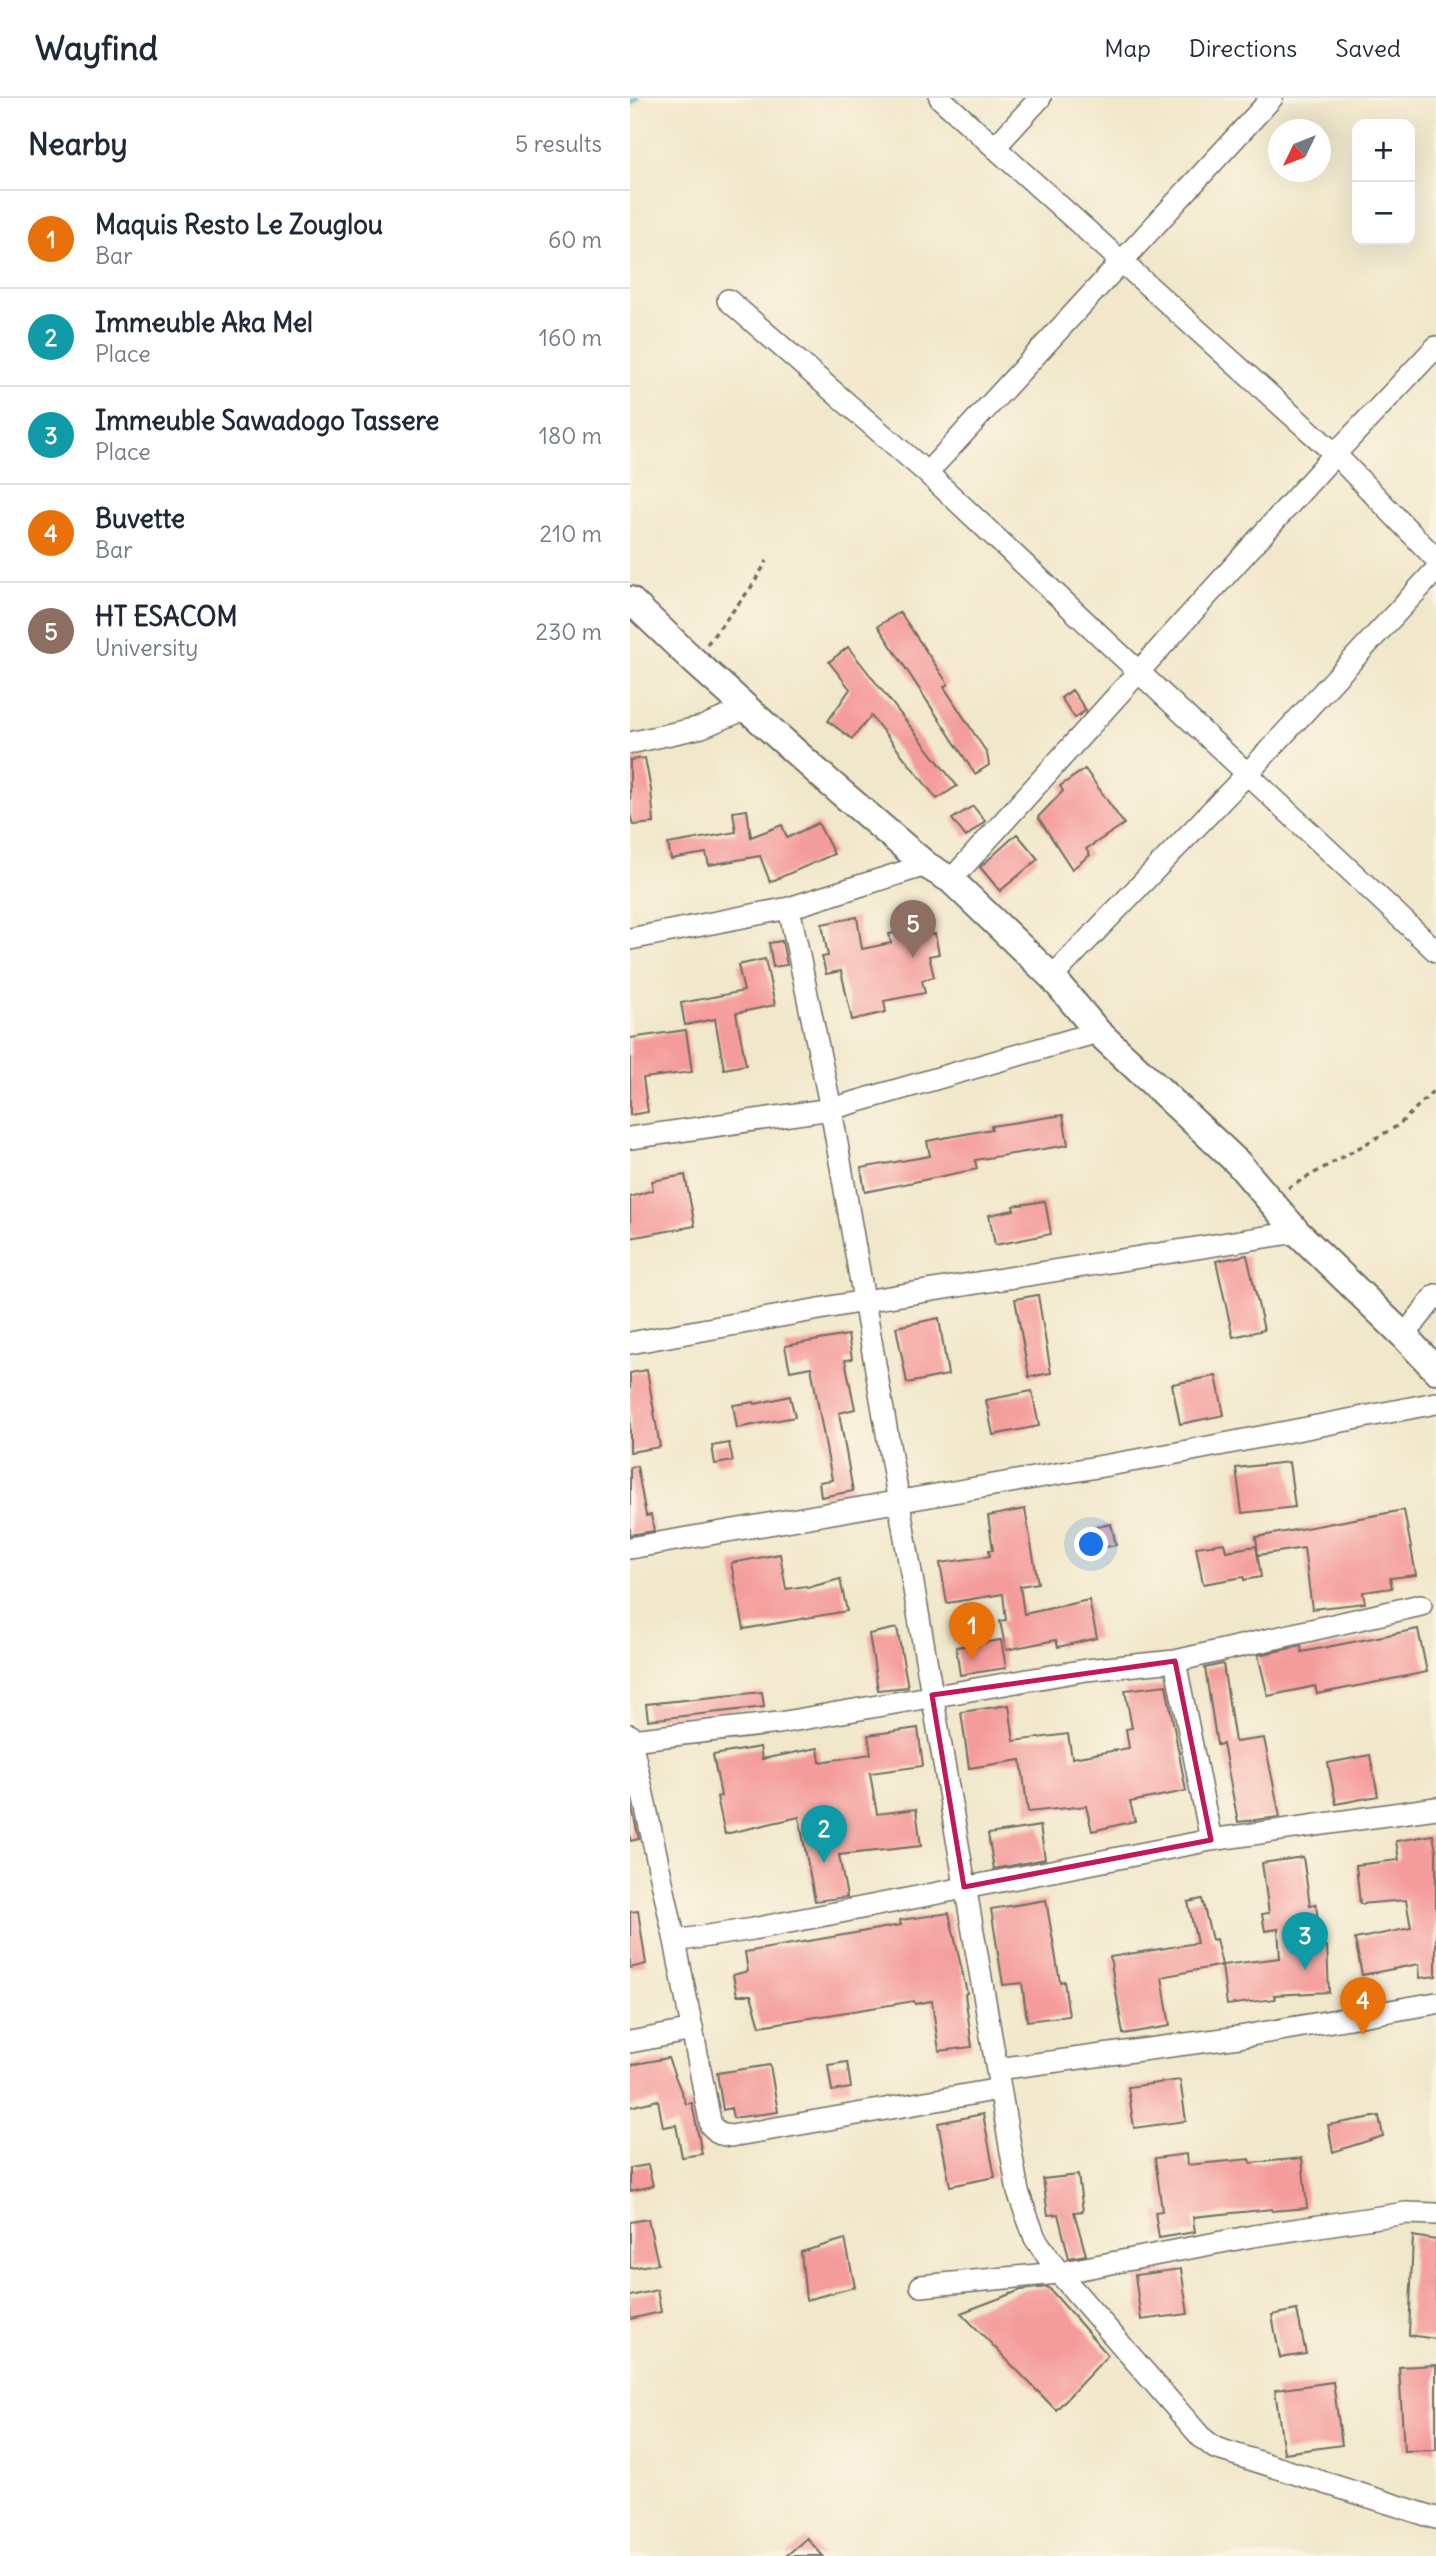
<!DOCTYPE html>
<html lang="en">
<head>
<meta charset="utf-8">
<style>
  :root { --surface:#fff; --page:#f6f6f7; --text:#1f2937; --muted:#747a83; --line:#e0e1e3; --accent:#111827 }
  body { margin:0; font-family:Delius,sans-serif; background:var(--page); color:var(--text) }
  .controls { position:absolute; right:21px; top:21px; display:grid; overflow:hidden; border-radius:14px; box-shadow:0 7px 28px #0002 }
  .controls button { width:63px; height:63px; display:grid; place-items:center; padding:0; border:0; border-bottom:2px solid var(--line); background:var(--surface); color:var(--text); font:35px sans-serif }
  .compass { position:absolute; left:638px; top:21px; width:63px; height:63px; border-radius:50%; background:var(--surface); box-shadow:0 7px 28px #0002; rotate:227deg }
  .you { position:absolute; left:462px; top:1447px; width:24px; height:24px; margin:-18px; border:5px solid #fff; border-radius:50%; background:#1a73e8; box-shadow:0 0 0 10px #1a73e833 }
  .badge { display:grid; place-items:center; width:46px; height:46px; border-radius:50%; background:var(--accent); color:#fff; font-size:23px; font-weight:700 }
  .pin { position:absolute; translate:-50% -58px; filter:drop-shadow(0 2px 4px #0008) }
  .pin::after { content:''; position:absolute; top:37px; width:24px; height:21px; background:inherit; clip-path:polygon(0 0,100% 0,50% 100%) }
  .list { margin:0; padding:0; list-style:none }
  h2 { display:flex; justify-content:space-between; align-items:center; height:91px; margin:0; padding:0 28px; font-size:30px }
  h2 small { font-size:23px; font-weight:400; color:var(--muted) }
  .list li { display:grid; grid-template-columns:46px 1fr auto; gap:21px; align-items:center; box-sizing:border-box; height:98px; padding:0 28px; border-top:2px solid var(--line) }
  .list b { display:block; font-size:26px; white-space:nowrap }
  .list p { margin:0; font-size:23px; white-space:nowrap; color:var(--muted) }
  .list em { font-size:23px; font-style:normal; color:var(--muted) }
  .map { position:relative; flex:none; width:806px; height:2458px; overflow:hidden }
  header { display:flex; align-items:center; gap:42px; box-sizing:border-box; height:98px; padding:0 35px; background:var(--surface); border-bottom:2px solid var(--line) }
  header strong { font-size:33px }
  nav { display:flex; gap:38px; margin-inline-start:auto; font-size:24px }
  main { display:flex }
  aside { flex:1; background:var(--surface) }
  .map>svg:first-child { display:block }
</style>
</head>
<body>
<header>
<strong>Wayfind</strong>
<nav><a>Map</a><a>Directions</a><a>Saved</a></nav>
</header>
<main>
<aside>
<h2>Nearby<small>5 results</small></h2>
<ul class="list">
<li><span class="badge" style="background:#e8710a">1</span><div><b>Maquis Resto Le Zouglou</b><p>Bar</p></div><em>60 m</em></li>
<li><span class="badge" style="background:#0f9aa8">2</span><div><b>Immeuble Aka Mel</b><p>Place</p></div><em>160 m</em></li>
<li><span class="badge" style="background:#0f9aa8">3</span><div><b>Immeuble Sawadogo Tassere</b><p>Place</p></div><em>180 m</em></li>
<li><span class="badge" style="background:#e8710a">4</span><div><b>Buvette</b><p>Bar</p></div><em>210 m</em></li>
<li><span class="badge" style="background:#8d6e63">5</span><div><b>HT ESACOM</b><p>University</p></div><em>230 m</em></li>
</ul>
</aside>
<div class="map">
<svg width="806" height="2458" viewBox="0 0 806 2458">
  <rect width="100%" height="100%" fill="#fcf5e5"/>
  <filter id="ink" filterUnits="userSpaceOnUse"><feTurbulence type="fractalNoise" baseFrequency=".0143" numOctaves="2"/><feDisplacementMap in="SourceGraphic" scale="14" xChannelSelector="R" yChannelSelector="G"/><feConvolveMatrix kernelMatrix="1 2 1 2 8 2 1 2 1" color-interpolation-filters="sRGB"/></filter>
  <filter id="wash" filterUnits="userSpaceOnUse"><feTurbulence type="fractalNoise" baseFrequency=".00686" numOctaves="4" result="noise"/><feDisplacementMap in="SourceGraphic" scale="28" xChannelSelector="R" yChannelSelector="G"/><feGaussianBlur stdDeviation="1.57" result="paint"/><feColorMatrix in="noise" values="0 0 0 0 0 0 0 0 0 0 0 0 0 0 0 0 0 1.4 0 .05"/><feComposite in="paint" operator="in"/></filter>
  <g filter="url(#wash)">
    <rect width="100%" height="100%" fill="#f1e7ca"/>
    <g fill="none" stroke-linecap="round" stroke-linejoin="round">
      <path stroke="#44aec3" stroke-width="5" d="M 0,6 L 7,0"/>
    </g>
    <g id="blocks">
      <path fill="#f49c9b" d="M 270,514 L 318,586 L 314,589 L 357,655 L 359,667 L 345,676 L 248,528 Z
        M 218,549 L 327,688 L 307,701 L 241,618 L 222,641 L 198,623 L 220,591 L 199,564 Z
        M 442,592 L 456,612 L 445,620 L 431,600 Z
        M 15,660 L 21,692 L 24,725 L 3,727 L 0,716 L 0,662 Z
        M 455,671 L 494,726 L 456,751 L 460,757 L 442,771 L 408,719 L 433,693 L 430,688 Z
        M 343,708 L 355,723 L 336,739 L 322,721 Z
        M 117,712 L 121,739 L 152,727 L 157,740 L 188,725 L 204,756 L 140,784 L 130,758 L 79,767 L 76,755 L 41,761 L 38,746 L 106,734 L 103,714 Z
        M 387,736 L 408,761 L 370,793 L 350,769 Z
        M 227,819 L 232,851 L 261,845 L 259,836 L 294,829 L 295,838 L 305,836 L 309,856 L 299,858 L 304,879 L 292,882 L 295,895 L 254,903 L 256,914 L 222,922 L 211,873 L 196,876 L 192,859 L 198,858 L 192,826 Z
        M 152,843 L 157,867 L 143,869 L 139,845 Z
        M 135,861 L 145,907 L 106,915 L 116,967 L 94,971 L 85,921 L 55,927 L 51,905 L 114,893 L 108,867 Z
        M 56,932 L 62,974 L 13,980 L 18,1014 L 0,1017 L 0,940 Z
        M 433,1017 L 438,1047 L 345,1062 L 347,1071 L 235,1094 L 231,1070 L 300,1058 L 297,1043 L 362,1031 L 361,1028 Z
        M 55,1077 L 65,1128 L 0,1140 L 0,1099 L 23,1092 L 22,1083 Z
        M 415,1103 L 421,1136 L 365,1147 L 359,1117 L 384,1112 L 383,1108 Z
        M 617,1157 L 634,1232 L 603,1239 L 586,1163 Z
        M 408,1197 L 421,1275 L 399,1279 L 385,1201 Z
        M 309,1220 L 318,1277 L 277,1285 L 266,1229 Z
        M 218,1237 L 222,1261 L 215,1262 L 225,1311 L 209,1315 L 223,1393 L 191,1399 L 189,1384 L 202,1382 L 181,1269 L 160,1273 L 155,1248 Z
        M 17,1272 L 30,1349 L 0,1354 L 0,1275 Z
        M 586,1278 L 594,1317 L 550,1326 L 542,1286 Z
        M 402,1293 L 409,1328 L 363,1337 L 356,1302 Z
        M 160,1298 L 165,1319 L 107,1330 L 103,1307 L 124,1304 L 125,1306 Z
        M 99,1345 L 103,1363 L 85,1366 L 82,1348 Z
        M 659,1364 L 665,1409 L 612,1415 L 606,1370 Z
        M 7,1368 L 16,1418 L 21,1417 L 24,1433 L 0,1437 L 0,1369 Z
        M 395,1411 L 408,1485 L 390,1488 L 394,1516 L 459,1502 L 467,1540 L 428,1549 L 426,1542 L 376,1552 L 370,1523 L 376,1522 L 373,1496 L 317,1505 L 310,1465 L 360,1458 L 359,1452 L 363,1452 L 358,1418 Z
        M 774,1412 L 786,1477 L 760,1480 L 762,1490 L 733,1494 L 735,1505 L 682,1511 L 674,1450 L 628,1457 L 626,1439 Z
        M 481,1426 L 486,1447 L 471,1450 L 467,1429 Z
        M 594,1445 L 596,1453 L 626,1448 L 631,1479 L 614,1482 L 614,1479 L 573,1486 L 566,1449 Z
        M 150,1456 L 156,1491 L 176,1488 L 177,1490 L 210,1481 L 217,1513 L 114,1531 L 101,1465 Z
        M 267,1530 L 278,1589 L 248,1592 L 239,1536 Z
        M 788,1531 L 797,1574 L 687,1596 L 685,1588 L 638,1598 L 628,1557 L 671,1548 L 672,1554 Z
        M 371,1542 L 376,1570 L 330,1577 L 326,1549 Z
        M 593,1566 L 605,1644 L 634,1640 L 650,1719 L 608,1724 L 593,1646 L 587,1647 L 575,1570 Z
        M 536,1587 L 556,1693 L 500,1704 L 505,1723 L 462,1733 L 456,1708 L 398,1714 L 391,1662 L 339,1670 L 331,1614 L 379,1607 L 384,1643 L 438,1636 L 442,1660 L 499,1650 L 496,1631 L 502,1630 L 495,1592 Z
        M 132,1594 L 134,1609 L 18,1622 L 16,1606 Z
        M 288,1630 L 293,1668 L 240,1675 L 247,1716 L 286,1711 L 291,1748 L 209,1757 L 217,1799 L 185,1803 L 169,1719 L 95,1736 L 87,1699 L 91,1698 L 83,1657 L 130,1649 L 132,1661 L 188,1650 L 190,1664 L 241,1656 L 238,1637 Z
        M 740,1657 L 748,1698 L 706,1706 L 698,1665 Z
        M 0,1702 L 9,1741 L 0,1743 Z
        M 410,1728 L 415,1761 L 364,1771 L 358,1736 Z
        M 803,1737 L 806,1753 L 806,1878 L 790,1880 L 789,1866 L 732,1877 L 725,1841 L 781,1830 L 776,1802 L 730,1806 L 726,1767 L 769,1762 L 766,1743 Z
        M 673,1759 L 680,1807 L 686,1806 L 691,1849 L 697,1848 L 699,1894 L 644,1897 L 645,1901 L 597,1907 L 592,1867 L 650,1860 L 648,1831 L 635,1833 L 632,1816 L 639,1815 L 632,1765 Z
        M 572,1801 L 582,1842 L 586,1841 L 592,1867 L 532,1879 L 540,1928 L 493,1936 L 480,1859 L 567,1845 L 558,1804 Z
        M 416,1802 L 430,1884 L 434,1883 L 439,1918 L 397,1923 L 392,1885 L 373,1887 L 361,1811 Z
        M 8,1813 L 16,1866 L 0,1870 L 0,1814 Z
        M 319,1815 L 337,1895 L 335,1896 L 342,1949 L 309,1953 L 302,1903 L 285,1906 L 284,1903 L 130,1928 L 121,1897 L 107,1897 L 103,1877 L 118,1873 L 115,1854 L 271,1827 L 270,1822 Z
        M 38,1960 L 56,2006 L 62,2005 L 72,2056 L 52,2059 L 46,2027 L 33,2029 L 28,2002 L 0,2009 L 0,1967 Z
        M 217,1964 L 221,1990 L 202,1993 L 198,1967 Z
        M 140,1967 L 148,2014 L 103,2020 L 101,2010 L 93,2012 L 87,1975 Z
        M 550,1982 L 556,2023 L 504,2030 L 498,1989 Z
        M 353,2016 L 365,2079 L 320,2088 L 308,2025 Z
        M 749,2018 L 753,2038 L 703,2054 L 698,2027 Z
        M 556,2056 L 557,2067 L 620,2061 L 621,2065 L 672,2060 L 677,2110 L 642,2113 L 642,2111 L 563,2119 L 565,2134 L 529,2140 L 525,2114 L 532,2113 L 525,2060 Z
        M 18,2067 L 23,2088 L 0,2093 L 0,2070 Z
        M 448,2077 L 453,2113 L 444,2114 L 456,2157 L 439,2160 L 428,2116 L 418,2117 L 413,2081 Z
        M 18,2121 L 28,2166 L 0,2170 L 0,2124 Z
        M 783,2138 L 806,2142 L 806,2241 L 779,2237 Z
        M 215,2141 L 225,2189 L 176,2202 L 171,2154 Z
        M 551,2171 L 558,2216 L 511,2222 L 505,2177 Z
        M 418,2189 L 478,2257 L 426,2312 L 331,2215 L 391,2192 Z
        M 27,2192 L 31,2214 L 0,2221 L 0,2198 Z
        M 667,2212 L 676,2256 L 650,2260 L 642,2217 Z
        M 806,2267 L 806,2352 L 774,2353 L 769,2269 Z
        M 703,2284 L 712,2347 L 654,2355 L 645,2292 Z
        M 177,2440 L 193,2458 L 156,2458 Z"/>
    </g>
  </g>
  <g filter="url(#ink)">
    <use href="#blocks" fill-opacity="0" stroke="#706d63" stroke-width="2"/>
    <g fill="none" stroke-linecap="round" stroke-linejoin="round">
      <defs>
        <path id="minor" d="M 310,0 L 705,356 L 806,461
          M 366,48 L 410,0
          M 98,202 L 297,375 L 806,853
          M 297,375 L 642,0
          M 0,645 L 72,629 L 118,610
          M 321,782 L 705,356 L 806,249
          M 159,810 L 201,1011 L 388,2094 L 405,2140 L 429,2175 L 571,2339 L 585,2350 L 806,2420
          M 0,841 L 159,810 L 296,767
          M 422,879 L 617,676 L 806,472
          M 0,1040 L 201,1011 L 468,934
          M 774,1238 L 806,1197
          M 0,1245 L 234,1203 L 667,1134
          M 0,1450 L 542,1356 L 806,1305
          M 545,1563 L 581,1742
          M 0,1637 L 45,1843 L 81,2028 L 90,2036 L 101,2038 L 370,1991
          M 1,1642 L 149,1625 L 456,1572 L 545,1563 L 791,1507
          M 45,1843 L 123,1831 L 581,1742 L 806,1710
          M 0,1944 L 63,1932
          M 367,1971 L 609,1939 L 806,1905
          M 291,2188 L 429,2175 L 623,2138 L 776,2115 L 806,2116"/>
        <path id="tertiary" d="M 0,502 L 63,562 L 200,685 L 296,767 L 321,782 L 422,879 L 468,934 L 608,1065 L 667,1134 L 774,1238 L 806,1272"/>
      </defs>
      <use href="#minor" stroke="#706d63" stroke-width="24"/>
      <use href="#tertiary" stroke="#706d63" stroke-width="30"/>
      <path stroke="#706d63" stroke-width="3.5" stroke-dasharray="5 5" stroke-linecap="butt" d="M 77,546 L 120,491 L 137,463
        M 658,1090 L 769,1027 L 806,990"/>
      <use href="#minor" stroke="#fff" stroke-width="21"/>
      <use href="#tertiary" stroke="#fff" stroke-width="26"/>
    </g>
  </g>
  <path fill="none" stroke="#c2185b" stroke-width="5" stroke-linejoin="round" d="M 545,1563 L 581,1742 L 334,1789 L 302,1597 Z"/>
</svg>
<div class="controls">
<button>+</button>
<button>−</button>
</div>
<svg class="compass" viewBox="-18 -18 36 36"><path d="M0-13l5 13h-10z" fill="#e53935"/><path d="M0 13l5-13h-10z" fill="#747a83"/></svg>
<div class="you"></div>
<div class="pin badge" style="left:342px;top:1562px;background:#e8710a">1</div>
<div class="pin badge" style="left:194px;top:1765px;background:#0f9aa8">2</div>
<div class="pin badge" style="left:675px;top:1872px;background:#0f9aa8">3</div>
<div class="pin badge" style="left:733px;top:1937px;background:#e8710a">4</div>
<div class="pin badge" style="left:283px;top:860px;background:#8d6e63">5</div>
</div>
</main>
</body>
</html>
